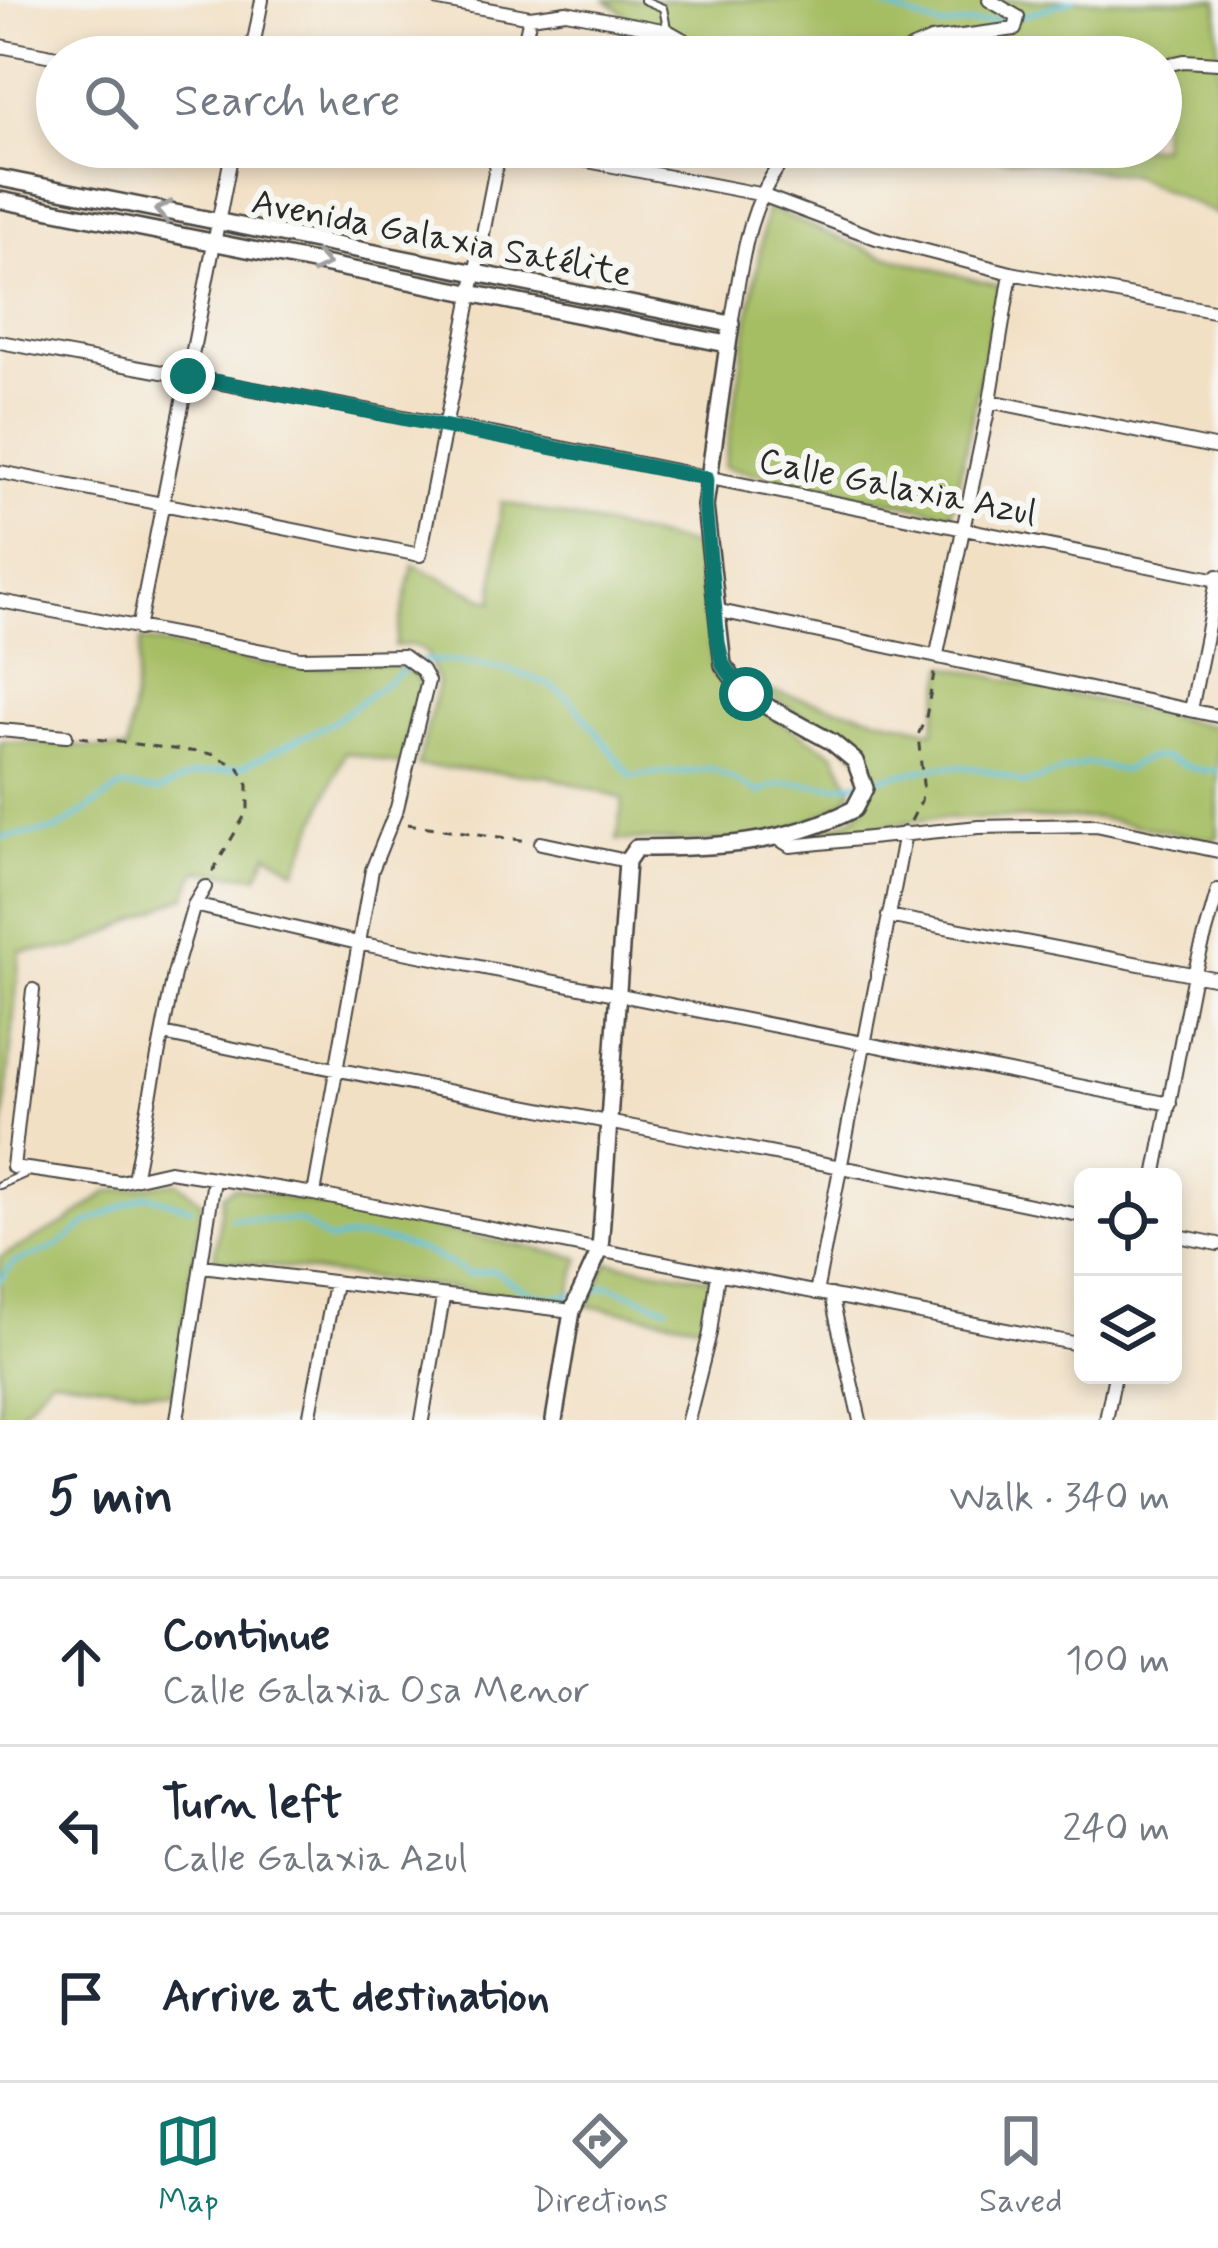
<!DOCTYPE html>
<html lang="en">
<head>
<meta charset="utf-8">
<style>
  :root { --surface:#fff; --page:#f6f6f7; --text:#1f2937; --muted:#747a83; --line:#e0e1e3; --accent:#0f766e }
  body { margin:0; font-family:Mynerve,sans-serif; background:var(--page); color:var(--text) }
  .controls { position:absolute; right:36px; bottom:36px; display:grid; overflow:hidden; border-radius:18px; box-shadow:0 6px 18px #0003 }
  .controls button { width:108px; height:108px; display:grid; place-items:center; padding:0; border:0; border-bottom:3px solid var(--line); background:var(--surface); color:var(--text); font:60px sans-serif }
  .stop { position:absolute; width:36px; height:36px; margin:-27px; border:9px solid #0f766e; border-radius:50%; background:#fff }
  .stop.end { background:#0f766e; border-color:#fff; box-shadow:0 3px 12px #0008 }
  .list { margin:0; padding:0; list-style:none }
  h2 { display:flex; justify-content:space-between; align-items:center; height:156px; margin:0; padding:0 48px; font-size:51px }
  h2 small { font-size:39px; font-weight:400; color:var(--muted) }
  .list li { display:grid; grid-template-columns:78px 1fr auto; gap:36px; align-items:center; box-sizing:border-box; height:168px; padding:0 48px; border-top:3px solid var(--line) }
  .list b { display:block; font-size:45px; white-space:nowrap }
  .list p { margin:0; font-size:39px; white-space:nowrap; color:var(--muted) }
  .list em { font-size:39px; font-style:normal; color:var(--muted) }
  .icon { flex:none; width:66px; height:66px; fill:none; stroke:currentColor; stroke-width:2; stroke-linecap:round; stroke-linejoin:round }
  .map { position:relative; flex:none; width:1218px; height:1420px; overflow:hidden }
  .search { position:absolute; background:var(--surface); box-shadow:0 6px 18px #0003; left:36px; right:36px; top:36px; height:132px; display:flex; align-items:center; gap:30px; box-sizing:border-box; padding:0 42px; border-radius:66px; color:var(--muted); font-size:45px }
  .sheet { height:660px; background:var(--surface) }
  nav { display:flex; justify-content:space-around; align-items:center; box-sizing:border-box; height:168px; border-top:3px solid var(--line); background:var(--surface); font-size:33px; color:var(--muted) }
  nav a { display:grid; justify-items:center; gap:6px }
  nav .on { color:var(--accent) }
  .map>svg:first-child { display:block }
</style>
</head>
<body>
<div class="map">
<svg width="1218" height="1420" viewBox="0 0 1218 1420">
  <rect width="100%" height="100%" fill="#f6f6f2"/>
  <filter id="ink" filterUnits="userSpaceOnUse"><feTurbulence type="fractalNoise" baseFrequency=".00833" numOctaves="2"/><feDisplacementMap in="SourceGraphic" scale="24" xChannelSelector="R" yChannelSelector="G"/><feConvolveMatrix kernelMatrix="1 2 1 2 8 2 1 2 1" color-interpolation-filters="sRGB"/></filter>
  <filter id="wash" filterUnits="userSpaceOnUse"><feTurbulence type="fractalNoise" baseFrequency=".004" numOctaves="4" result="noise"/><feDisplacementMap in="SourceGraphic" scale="48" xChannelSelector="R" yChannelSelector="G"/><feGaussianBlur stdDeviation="2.7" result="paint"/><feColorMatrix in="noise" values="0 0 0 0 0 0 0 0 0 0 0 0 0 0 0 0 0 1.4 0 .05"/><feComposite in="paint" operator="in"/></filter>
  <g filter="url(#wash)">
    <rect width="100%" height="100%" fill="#f2e0c5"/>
    <path fill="#a6be63" stroke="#687447" stroke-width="3" d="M 606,0 L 1218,0 L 1218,215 L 1131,175 L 917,147 L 1161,147 L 1161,57 L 680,57 Z
      M 767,208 L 878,254 L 999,286 L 952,514 L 724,467 Z
      M 501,502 L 695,546 L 713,670 L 730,692 L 835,754 L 852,790 C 840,813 777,835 751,838 C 708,844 661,839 617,840 L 623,799 L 547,776 L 418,766 L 438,684 L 427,653 L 413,645 L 395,646 L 413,565 L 493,602 Z
      M 141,640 C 192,649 257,667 307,668 C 341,669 400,649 421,684 L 401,765 L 345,752 L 296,871 L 268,853 L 258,876 L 197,871 L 186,896 L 76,948 L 20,951 L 0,1164 L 0,741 L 127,750 Z
      M 945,666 L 1218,728 L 1218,837 L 1212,840 L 1097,818 L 930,819 L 801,838 C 844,821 877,821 870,766 L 822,726 L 754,687 L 933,731 Z
      M 178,1182 L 202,1202 L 173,1394 L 51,1377 L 15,1420 L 0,1420 L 0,1257 L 67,1222 L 108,1192 Z
      M 234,1187 L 580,1258 L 567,1303 L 214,1259 L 223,1195 Z
      M 608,1262 L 712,1279 L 706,1325 L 588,1306 Z"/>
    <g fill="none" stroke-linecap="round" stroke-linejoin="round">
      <path stroke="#5ec1dc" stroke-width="4.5" d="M 865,0 L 940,27 L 1010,19
        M 1021,16 L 1073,0
        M 418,661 C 461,659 540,669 572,702 C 594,725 611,753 632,777 C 659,770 683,775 710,768 L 761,793 C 783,775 815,789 842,785 C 917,776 948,749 1024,784 L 1088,763 L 1124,771 C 1168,737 1176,776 1218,770
        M 0,838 L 56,830 L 122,787 L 159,791 L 193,775 L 239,768 L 333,722 L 406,668
        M 231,1218 L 300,1221 L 329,1241 C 374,1230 429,1249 467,1274 L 493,1270 C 519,1288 540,1302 573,1294
        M 0,1280 L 13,1263 L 56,1247 L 89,1222 L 147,1195 L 191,1208
        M 592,1290 L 610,1286 L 667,1307"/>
    </g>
  </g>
  <g filter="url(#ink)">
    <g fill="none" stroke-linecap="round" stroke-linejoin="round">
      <defs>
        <path id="service" d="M 644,0 L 663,8 L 667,28
          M 0,1185 L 31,1171"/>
        <path id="minor" d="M 439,0 L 530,17 L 566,12 L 668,31 L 714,57
          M 0,46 L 57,57
          M 251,57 L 262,0
          M 521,57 L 530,17
          M 892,57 L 931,40 L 1015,29 L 1018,17 L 989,0
          M 1161,66 L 1184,61 L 1218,63
          M 515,147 L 759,194 L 876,238 L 1011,273 L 1218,312
          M 731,324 C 742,266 745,213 780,164
          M 0,342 L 447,425 L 1218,580
          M 990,401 L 1218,448
          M 0,472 L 420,555 L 500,147
          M 0,601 L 300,658 L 403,656 L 422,670 L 428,681 L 397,808 L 372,870 L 314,1194
          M 715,610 L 1218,716
          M 138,629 L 233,147
          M 937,654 L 990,401 L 1011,273
          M 1191,710 L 1218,576
          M 0,730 L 66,736
          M 777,838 L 790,846 L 979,827 L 1096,825 L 1218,851
          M 541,843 L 627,861
          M 194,905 L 358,943 L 1170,1104
          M 888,916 L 1218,979
          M 33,990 L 13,1167 L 120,1182 L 169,1171 L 314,1194 L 1083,1345
          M 163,1034 C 469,1099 777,1151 1083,1216
          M 1155,1177 L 1194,974 L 1218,890
          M 134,1179 L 174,974 L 194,905 L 205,887
          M 1173,1235 L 1218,1244
          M 202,1266 L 572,1311
          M 816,1293 L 905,833
          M 831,1295 L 860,1420
          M 177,1420 L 214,1180
          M 309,1420 L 335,1283
          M 422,1420 L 443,1298
          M 688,1420 L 710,1333 L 718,1273
          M 1106,1420 L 1115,1375"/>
        <path id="tertiary" d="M 0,178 L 731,324 L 705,506 L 723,665 L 746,695 L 832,742 L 855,761 L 865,788 L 854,809 C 784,845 713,848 636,848 L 627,861 L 600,1250 L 572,1311 L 554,1420
          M 0,200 L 727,344"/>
      </defs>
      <use href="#service" stroke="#494642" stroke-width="10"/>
      <use href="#minor" stroke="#494642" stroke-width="16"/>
      <use href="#tertiary" stroke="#494642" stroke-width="20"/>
      <path stroke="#494642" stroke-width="3" stroke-dasharray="9 9" stroke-linecap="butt" d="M 80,737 L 213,754 L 239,768 L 248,785 L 248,810 L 210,876
        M 911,821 L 921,801 L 923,784 L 918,735 L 926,717 L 935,668
        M 407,824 L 528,841"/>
      <use href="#service" stroke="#fff" stroke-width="6"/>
      <use href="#minor" stroke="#fff" stroke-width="12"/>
      <use href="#tertiary" stroke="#fff" stroke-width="15"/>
    </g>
    <defs><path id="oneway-chevron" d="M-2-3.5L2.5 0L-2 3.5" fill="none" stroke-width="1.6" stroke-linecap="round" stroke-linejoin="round" transform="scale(3)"/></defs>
    <g stroke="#a0a0a0">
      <use href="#oneway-chevron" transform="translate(163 211) rotate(-169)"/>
      <use href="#oneway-chevron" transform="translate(321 263) rotate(11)"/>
    </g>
  </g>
  <g fill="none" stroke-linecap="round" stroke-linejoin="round" filter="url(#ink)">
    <path stroke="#0f766e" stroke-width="15" d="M 188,376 L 706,478 L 705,506 L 718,642 L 723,665 L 746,694"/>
  </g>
  <g text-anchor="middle" stroke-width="12" stroke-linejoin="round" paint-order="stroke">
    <g font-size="36" fill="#2b2b2b" stroke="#f6f6f2">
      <text transform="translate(442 236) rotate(11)" y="13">Avenida Galaxia Satélite</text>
      <text transform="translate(898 485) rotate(11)" y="13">Calle Galaxia Azul</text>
    </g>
  </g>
</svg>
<div class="controls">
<button><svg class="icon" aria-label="locate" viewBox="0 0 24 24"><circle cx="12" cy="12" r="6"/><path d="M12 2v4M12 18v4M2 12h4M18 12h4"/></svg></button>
<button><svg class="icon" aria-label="layers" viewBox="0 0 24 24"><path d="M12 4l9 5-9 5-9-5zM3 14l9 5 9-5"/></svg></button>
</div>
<div class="stop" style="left:746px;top:694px"></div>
<div class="stop end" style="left:188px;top:376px"></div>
<div class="search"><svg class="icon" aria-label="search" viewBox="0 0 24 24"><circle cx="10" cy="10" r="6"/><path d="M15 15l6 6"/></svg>Search here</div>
</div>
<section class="sheet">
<h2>5 min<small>Walk · 340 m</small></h2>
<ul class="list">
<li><svg class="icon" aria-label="ahead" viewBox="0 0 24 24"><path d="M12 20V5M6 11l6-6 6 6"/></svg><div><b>Continue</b><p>Calle Galaxia Osa Menor</p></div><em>100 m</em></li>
<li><svg class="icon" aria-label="left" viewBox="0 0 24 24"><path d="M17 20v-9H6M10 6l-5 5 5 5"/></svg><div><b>Turn left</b><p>Calle Galaxia Azul</p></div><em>240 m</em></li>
<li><svg class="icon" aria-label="arrive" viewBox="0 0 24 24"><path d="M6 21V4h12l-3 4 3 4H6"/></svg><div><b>Arrive at destination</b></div></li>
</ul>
</section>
<nav>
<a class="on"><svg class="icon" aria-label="map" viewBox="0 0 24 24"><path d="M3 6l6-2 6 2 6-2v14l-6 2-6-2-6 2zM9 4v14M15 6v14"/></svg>Map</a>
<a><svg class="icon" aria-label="directions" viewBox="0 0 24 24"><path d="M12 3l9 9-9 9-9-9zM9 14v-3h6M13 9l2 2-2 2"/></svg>Directions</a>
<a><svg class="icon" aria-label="saved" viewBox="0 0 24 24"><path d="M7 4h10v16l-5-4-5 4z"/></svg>Saved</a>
</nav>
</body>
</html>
